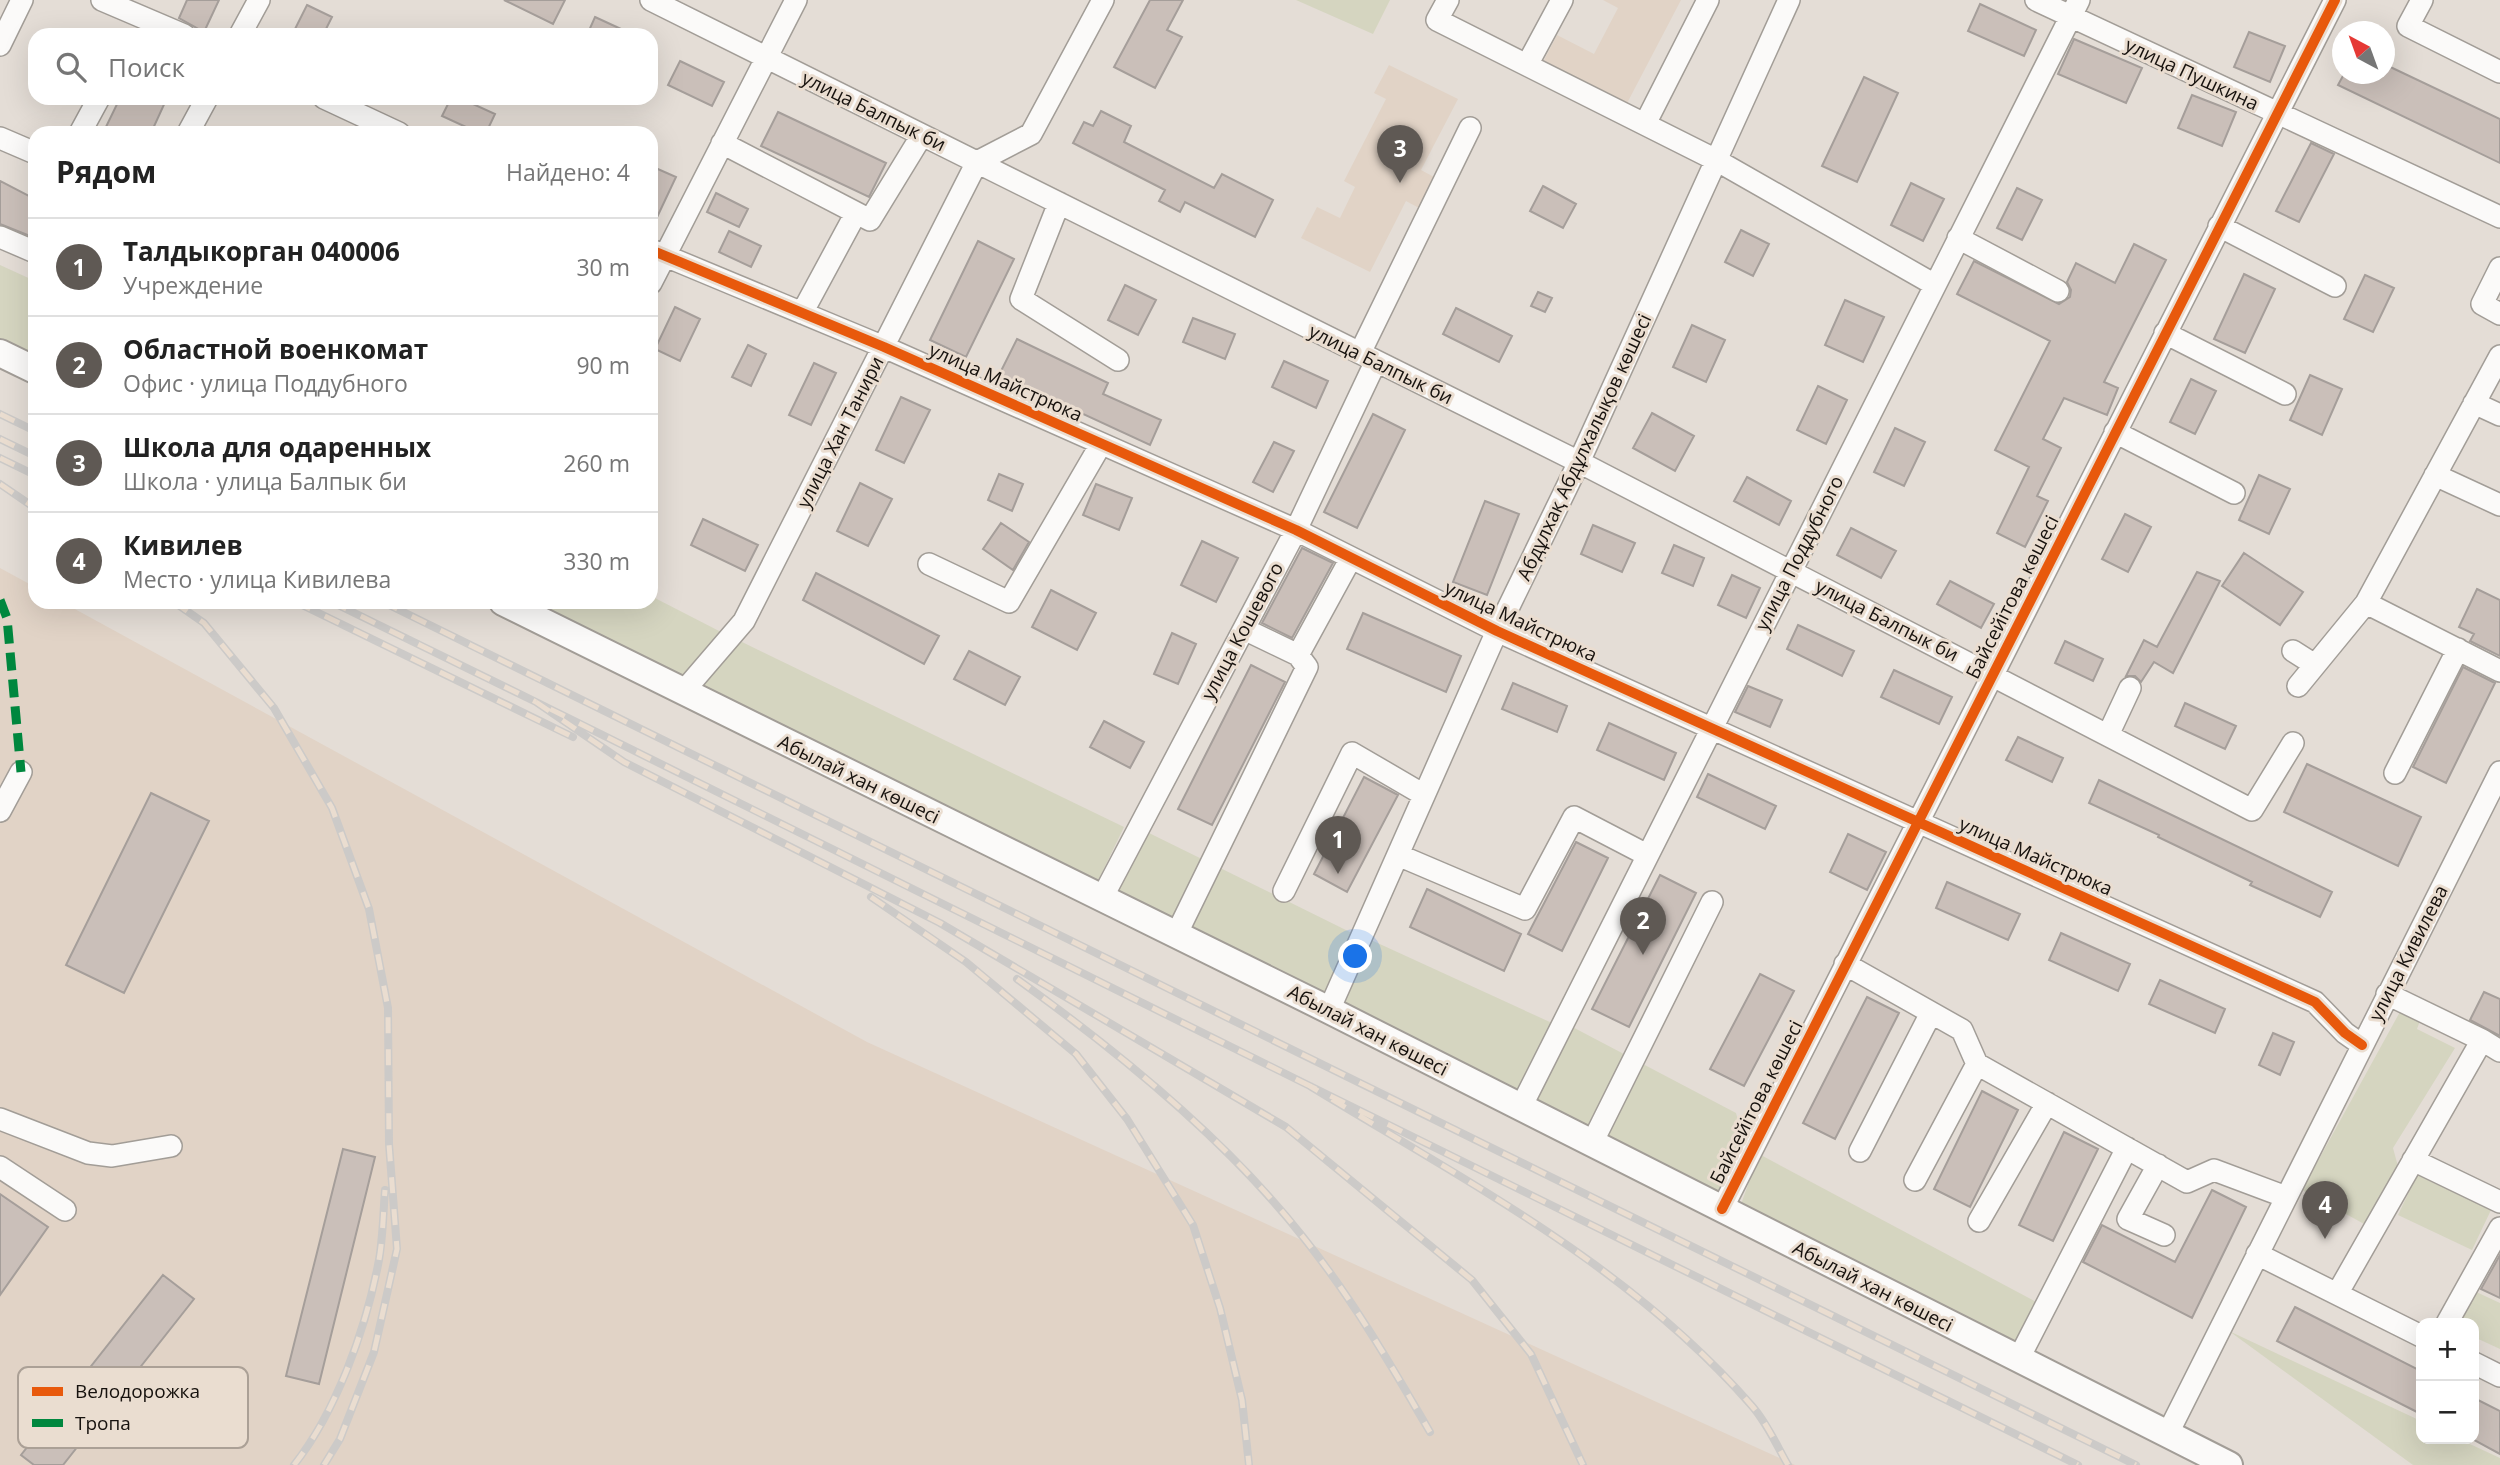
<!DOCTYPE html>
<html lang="ru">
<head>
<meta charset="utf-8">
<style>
  :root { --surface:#fff; --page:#f6f6f6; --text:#222; --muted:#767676; --line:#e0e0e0; --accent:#5f5954 }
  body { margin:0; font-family:"Open Sans",sans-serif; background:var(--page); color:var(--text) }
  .controls { position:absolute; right:21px; bottom:21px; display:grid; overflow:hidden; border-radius:14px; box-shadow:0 7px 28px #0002 }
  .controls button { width:63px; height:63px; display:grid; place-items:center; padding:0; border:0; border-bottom:2px solid var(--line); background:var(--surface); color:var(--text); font:35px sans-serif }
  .compass { position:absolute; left:2332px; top:21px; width:63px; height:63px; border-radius:50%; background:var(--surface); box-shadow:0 7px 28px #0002; rotate:319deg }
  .you { position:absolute; left:1356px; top:957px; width:24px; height:24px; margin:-18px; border:5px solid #fff; border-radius:50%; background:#1a73e8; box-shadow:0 0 0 10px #1a73e833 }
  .badge { display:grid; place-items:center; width:46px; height:46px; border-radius:50%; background:var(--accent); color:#fff; font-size:23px; font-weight:700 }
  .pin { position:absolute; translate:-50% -58px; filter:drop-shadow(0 2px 4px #0008) }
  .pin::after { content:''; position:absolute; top:37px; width:24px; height:21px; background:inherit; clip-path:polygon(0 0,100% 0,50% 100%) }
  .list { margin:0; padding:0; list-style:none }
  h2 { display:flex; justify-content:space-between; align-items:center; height:91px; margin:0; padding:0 28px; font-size:30px }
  h2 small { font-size:23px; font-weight:400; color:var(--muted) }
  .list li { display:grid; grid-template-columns:46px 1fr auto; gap:21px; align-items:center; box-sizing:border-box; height:98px; padding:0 28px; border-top:2px solid var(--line) }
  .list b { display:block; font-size:26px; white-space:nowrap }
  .list p { margin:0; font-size:23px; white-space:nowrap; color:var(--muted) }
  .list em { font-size:23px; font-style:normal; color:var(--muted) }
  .icon { flex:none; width:38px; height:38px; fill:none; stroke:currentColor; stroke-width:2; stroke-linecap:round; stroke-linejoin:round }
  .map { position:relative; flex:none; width:2500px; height:1465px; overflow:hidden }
  .search { position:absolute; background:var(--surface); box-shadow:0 7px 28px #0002; left:28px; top:28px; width:630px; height:77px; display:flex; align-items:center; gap:18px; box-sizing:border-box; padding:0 24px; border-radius:21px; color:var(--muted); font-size:26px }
  .panel { position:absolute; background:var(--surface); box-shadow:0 7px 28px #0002; left:28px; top:126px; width:630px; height:483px; border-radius:21px }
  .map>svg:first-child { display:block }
</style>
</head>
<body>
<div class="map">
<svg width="2500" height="1465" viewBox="0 0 2500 1465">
  <rect width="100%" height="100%" fill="#e4ddd6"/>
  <path fill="#e1d3c6" d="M 1603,0 L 1681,0 L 1624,109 L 1541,66 L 1557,35 L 1594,54 L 1618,8 Z
    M 1389,65 L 1458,99 L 1421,170 L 1434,177 L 1419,208 L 1406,201 L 1370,272 L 1301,238 L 1317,207 L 1340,218 L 1355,187 L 1344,181 L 1386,99 L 1374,93 Z
    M 0,568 L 35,587 L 35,602 L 62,602 L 867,1042 L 1795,1465 L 0,1465 Z"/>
  <path fill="#d5d5c0" d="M 1296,0 L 1390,0 L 1373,34 Z
    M 0,265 L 35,281 L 35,361 L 0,343 Z
    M 651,596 L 723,633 L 678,682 L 515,602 L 651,602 Z
    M 740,641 L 1124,827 L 1097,883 L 700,689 Z
    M 1149,833 L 1356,935 L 1323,999 L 1110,893 Z
    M 1371,940 L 1552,1023 L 1518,1098 L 1339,1009 Z
    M 2401,1010 L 2421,1018 L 2417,1029 L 2455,1048 L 2393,1148 L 2399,1170 L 2366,1225 L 2302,1190 Z
    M 1563,1022 L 1736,1113 L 1745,1146 L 1718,1199 L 1529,1106 Z
    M 1759,1154 L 2040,1304 L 2014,1343 L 1740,1207 Z
    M 2417,1175 L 2491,1210 L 2472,1250 L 2398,1215 Z
    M 2472,1290 L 2500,1303 L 2500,1349 L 2474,1337 L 2474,1323 L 2456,1323 Z
    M 2229,1331 L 2421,1421 L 2421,1439 L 2459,1439 L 2500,1458 L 2500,1465 L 2413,1465 Z"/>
  <path fill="#cabfb9" stroke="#a59e9a" stroke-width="2" d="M 187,0 L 219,0 L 204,32 L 179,18 Z
    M 504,0 L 565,0 L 553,24 Z
    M 1150,0 L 1183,0 L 1167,30 L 1182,37 L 1155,88 L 1114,67 Z
    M 1980,4 L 2036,30 L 2024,56 L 1968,31 Z
    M 307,5 L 332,17 L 323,35 L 292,35 Z
    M 595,17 L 634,35 L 587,35 Z
    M 2249,32 L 2285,46 L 2270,82 L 2234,67 Z
    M 2074,39 L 2142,68 L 2126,103 L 2058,74 Z
    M 680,61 L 724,82 L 712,106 L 668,85 Z
    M 2384,64 L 2500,119 L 2500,163 L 2338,85 L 2344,74 L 2384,74 Z
    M 1864,77 L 1898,93 L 1857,182 L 1822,166 Z
    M 2192,95 L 2236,112 L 2222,146 L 2178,128 Z
    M 120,98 L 167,98 L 151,133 L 103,133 Z
    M 451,98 L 460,98 L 495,114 L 486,133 L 479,133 L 442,116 Z
    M 1101,111 L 1131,126 L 1124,142 L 1214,188 L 1222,174 L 1273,200 L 1255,237 L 1185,202 L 1180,212 L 1159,201 L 1165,190 L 1073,143 L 1084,122 L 1093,126 Z
    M 778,112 L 886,163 L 869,197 L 761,146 Z
    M 2311,143 L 2334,154 L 2299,222 L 2276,211 Z
    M 651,166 L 676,177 L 651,230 Z
    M 0,181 L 35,199 L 35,238 L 0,224 Z
    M 1911,183 L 1944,199 L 1923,241 L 1891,225 Z
    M 1543,186 L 1576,204 L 1563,228 L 1530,211 Z
    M 2017,188 L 2042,200 L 2022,240 L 1997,228 Z
    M 716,193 L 748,209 L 739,227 L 707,212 Z
    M 1741,230 L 1769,244 L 1753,276 L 1725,262 Z
    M 729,231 L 761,246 L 751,267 L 719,252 Z
    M 978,241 L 1014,259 L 966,357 L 930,340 Z
    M 2134,244 L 2166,260 L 2104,382 L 2118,388 L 2107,415 L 2064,398 L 2043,439 L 2061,448 L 2037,496 L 2048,501 L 2025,547 L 1997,533 L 2029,467 L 1995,450 L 2050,341 L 1957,294 L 1974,261 L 2059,304 L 2070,297 L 2071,290 L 2067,282 L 2076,263 L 2115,283 Z
    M 2244,274 L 2275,289 L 2245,353 L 2214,339 Z
    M 2365,275 L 2394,288 L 2373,332 L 2344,319 Z
    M 1125,285 L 1156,300 L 1138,335 L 1108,320 Z
    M 1538,292 L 1552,298 L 1545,312 L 1531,306 Z
    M 1845,300 L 1884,317 L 1863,362 L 1825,345 Z
    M 675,307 L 700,319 L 680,361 L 655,349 Z
    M 1456,308 L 1512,336 L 1499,362 L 1443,334 Z
    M 1193,318 L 1235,334 L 1225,359 L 1183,342 Z
    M 1692,325 L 1725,340 L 1706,382 L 1673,367 Z
    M 1017,339 L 1108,383 L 1103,394 L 1161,420 L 1150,445 L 999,375 Z
    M 748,345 L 766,354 L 751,386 L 732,377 Z
    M 1284,361 L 1328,381 L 1316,408 L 1272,387 Z
    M 814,363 L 836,373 L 811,425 L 789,415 Z
    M 2310,375 L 2342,389 L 2322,435 L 2290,420 Z
    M 2191,379 L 2216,391 L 2195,434 L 2170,422 Z
    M 1818,386 L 1847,400 L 1826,444 L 1797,430 Z
    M 901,397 L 930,410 L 904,463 L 876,450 Z
    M 1652,413 L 1694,436 L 1675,471 L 1633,448 Z
    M 1373,414 L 1405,430 L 1357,528 L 1324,512 Z
    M 1895,428 L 1925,442 L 1904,486 L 1874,472 Z
    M 1274,442 L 1294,451 L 1273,492 L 1253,482 Z
    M 999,474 L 1023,484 L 1012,511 L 988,500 Z
    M 2259,475 L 2290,489 L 2269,534 L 2239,520 Z
    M 1747,477 L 1791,501 L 1779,525 L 1734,501 Z
    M 860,483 L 892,499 L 868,546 L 837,531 Z
    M 1096,484 L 1132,498 L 1119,530 L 1083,515 Z
    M 1485,501 L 1519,514 L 1487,595 L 1453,582 Z
    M 2125,514 L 2151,527 L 2128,572 L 2102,559 Z
    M 703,519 L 758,545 L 745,571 L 691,545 Z
    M 1001,523 L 1029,542 L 1013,570 L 983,549 Z
    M 1593,525 L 1635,543 L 1622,572 L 1581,554 Z
    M 1851,528 L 1896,551 L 1881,578 L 1837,555 Z
    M 1202,541 L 1238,558 L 1216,602 L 1181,585 Z
    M 1674,545 L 1704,558 L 1693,586 L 1662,573 Z
    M 1302,548 L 1333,563 L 1292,638 L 1262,623 Z
    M 2244,553 L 2303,592 L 2280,625 L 2222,586 Z
    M 2197,572 L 2220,581 L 2173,673 L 2154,662 L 2141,682 L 2135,676 L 2126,676 L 2144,640 L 2157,647 Z
    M 816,573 L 939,636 L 924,664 L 803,600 Z
    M 1732,575 L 1760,588 L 1746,618 L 1718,605 Z
    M 1950,581 L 1994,604 L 1981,628 L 1937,604 Z
    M 2477,589 L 2500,600 L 2500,656 L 2470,641 L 2474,634 L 2459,627 Z
    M 1051,590 L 1096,613 L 1077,650 L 1032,627 Z
    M 1363,613 L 1461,656 L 1446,692 L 1347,649 Z
    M 1798,625 L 1854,651 L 1842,676 L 1787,649 Z
    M 1172,633 L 1196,644 L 1178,684 L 1154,674 Z
    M 2065,641 L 2103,659 L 2093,681 L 2055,663 Z
    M 969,651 L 1020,677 L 1005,705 L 954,679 Z
    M 1251,665 L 1285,682 L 1212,825 L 1178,809 Z
    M 2463,667 L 2495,683 L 2446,783 L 2413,767 Z
    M 1894,670 L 1952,697 L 1939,724 L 1881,697 Z
    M 1513,683 L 1567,706 L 1557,732 L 1502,709 Z
    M 1748,686 L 1782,700 L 1770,727 L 1735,712 Z
    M 2185,703 L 2236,726 L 2225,749 L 2175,726 Z
    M 1104,721 L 1144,742 L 1130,768 L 1090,747 Z
    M 1609,723 L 1676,753 L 1664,780 L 1597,750 Z
    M 2018,737 L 2063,758 L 2052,782 L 2006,760 Z
    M 2307,764 L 2421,817 L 2398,866 L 2284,812 Z
    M 1708,774 L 1776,806 L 1765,829 L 1697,797 Z
    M 1364,777 L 1398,795 L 1347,892 L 1314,874 Z
    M 2099,780 L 2332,892 L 2320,917 L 2250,885 L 2252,882 L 2158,837 L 2159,835 L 2089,803 Z
    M 151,793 L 209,821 L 124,993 L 66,965 Z
    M 1848,834 L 1886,852 L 1867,890 L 1830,872 Z
    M 1576,842 L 1608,858 L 1562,951 L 1528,934 Z
    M 1660,875 L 1696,893 L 1629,1027 L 1592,1009 Z
    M 1947,882 L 2020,914 L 2008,940 L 1936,908 Z
    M 1427,889 L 1521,934 L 1504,971 L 1410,927 Z
    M 2061,933 L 2130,964 L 2118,991 L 2049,960 Z
    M 1760,974 L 1794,991 L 1744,1086 L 1710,1069 Z
    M 2160,980 L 2225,1009 L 2215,1033 L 2149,1004 Z
    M 2484,992 L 2500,999 L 2500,1036 L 2470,1020 Z
    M 1867,997 L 1899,1013 L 1835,1139 L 1803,1123 Z
    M 2273,1033 L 2294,1042 L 2280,1075 L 2259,1065 Z
    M 1982,1091 L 2018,1110 L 1970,1207 L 1934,1189 Z
    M 2064,1132 L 2098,1149 L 2053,1241 L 2019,1225 Z
    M 343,1149 L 375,1157 L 319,1384 L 286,1376 Z
    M 2212,1190 L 2246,1207 L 2192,1318 L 2083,1262 L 2102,1225 L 2175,1262 Z
    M 0,1194 L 48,1227 L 0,1295 Z
    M 2500,1255 L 2500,1298 L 2481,1289 Z
    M 163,1275 L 194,1299 L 63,1465 L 34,1465 L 21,1455 Z
    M 2295,1307 L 2421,1371 L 2421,1414 L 2277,1341 Z
    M 2474,1398 L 2500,1411 L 2500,1454 L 2474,1440 Z"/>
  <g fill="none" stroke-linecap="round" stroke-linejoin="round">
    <defs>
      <path id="minor" d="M 102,0 L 184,35
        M 651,0 L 1579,462 L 2252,810 L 2293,743
        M 1448,0 L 1437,20 L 1716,160 L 1935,285
        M 2036,0 L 2500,217
        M 2422,0 L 2408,26 L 2500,72
        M 240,35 L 259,0
        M 0,45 L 22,0
        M 1527,65 L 1562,0
        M 324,98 L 399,133
        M 1645,124 L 1708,0
        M 80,133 L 99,98
        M 188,133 L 207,98
        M 0,138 L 35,153
        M 722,143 L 870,220 L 922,135
        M 1059,203 L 1021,299 L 1118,360
        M 2219,226 L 2335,286
        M 0,237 L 35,252
        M 1958,238 L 2058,291
        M 651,250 L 884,347 L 1296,530 L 1497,631 L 2315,1002 L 2345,1033 L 2362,1045
        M 2500,268 L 2482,304 L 2500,314
        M 651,283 L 796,0
        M 802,313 L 856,213
        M 2165,333 L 2285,394
        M 1360,353 L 1470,128
        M 2474,403 L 2500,415
        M 2115,432 L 2234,493
        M 2435,475 L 2500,505
        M 929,564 L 1009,602 L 1101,444
        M 2366,603 L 2500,671
        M 1244,629 L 1298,655
        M 2293,651 L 2315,665
        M 2298,686 L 2366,603 L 2500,356
        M 683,692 L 744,621 L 977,162 L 1031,134 L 1103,0
        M 2108,735 L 2130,688
        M 2395,773 L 2458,649
        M 0,811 L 21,772
        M 1398,855 L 1525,909 L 1574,817 L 1647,855
        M 1284,891 L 1352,753 L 1424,795
        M 1102,898 L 1296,530 L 1376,361
        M 1176,935 L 1307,667 L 1298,655 L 1351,558
        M 1845,964 L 1962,1030 L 1977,1064 L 2187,1182 L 2214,1170 L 2286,1197
        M 2387,994 L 2482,1040
        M 1329,1010 L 1497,631 L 1579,462 L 1789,0
        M 1521,1107 L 2079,0
        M 0,1119 L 88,1153 L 112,1156 L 171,1146
        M 1592,1143 L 1712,902
        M 1860,1151 L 1931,1013
        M 2413,1160 L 2500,1202
        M 2158,1165 L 2128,1219 L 2164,1235
        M 0,1167 L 65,1210
        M 1915,1180 L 1977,1064
        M 1722,1209 L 2335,0
        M 1979,1221 L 2047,1103
        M 2257,1254 L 2421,1336
        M 2337,1294 L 2482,1040 L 2500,1051
        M 2447,1323 L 2500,1228
        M 2018,1360 L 2127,1148
        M 2474,1363 L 2500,1376
        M 2167,1435 L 2500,772"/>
      <path id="major" d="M 0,353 L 35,370
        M 503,602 L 1329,1010 L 2229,1465"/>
    </defs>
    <use href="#minor" stroke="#a29d97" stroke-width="24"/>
    <use href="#major" stroke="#a29d97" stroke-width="30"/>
    <use href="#minor" stroke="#fbfaf9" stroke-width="21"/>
    <use href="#major" stroke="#fbfaf9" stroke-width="26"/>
    <defs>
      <path id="rail" d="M 0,414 L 35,431
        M 0,439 L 35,456
        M 0,458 L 35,475
        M 0,484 L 35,508
        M 174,602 L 204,623 L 274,708 L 332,808 L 369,909 L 388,1008 L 389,1144 L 397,1249 L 374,1352 L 340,1439 L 324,1465
        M 296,602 L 573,737
        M 332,602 L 536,702
        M 383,602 L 2136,1465
        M 871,897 L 966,962 L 1076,1054 L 1127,1119 L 1193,1225 L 1220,1308 L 1242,1400 L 1249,1465
        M 1017,979 C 1116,1050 1227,1140 1303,1237 C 1352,1298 1391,1365 1430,1432
        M 1310,1086 L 536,702 L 624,762 L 940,923 L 1286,1127 L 1472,1280 L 1531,1354 L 1583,1465
        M 294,1465 C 336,1412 365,1331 378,1265 C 383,1241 383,1215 385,1190
        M 1788,1465 C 1777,1446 1767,1423 1752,1406 C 1630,1266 1467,1182 1310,1086 L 2078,1465"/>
    </defs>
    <use href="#rail" stroke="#cccac8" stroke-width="8"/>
    <use href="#rail" stroke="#eaddd0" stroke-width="5" stroke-dasharray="16" stroke-linecap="butt"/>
    <path stroke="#00873e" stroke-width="9" stroke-dasharray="18 9" stroke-linecap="butt" d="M 0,600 L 7,618 L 21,772"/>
    <defs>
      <path id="cycleway" d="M 651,250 L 884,347 L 1296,530 L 1497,631 L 2315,1002 L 2345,1033 L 2362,1045
        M 1722,1209 L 2335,0"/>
    </defs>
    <use href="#cycleway" stroke="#eaddd0" stroke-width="15"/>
    <use href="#cycleway" stroke="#e8590c" stroke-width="10"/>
  </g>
  <g text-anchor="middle" stroke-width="6" stroke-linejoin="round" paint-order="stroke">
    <g font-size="19" fill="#17120e" stroke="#eaddd0">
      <text transform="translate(2192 74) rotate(25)" y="7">улица Пушкина</text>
      <text transform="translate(874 111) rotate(26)" y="7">улица Балпык би</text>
      <text transform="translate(1381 364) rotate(26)" y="7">улица Балпык би</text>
      <text transform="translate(1006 382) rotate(24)" y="7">улица Майстрюка</text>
      <text transform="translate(840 432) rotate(-63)" y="7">улица Хан Танири</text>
      <text transform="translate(1584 447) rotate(-65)" y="7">Абдұлхақ Абдұлхалықов көшесі</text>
      <text transform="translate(1799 553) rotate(-63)" y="7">улица Поддубного</text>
      <text transform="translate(2012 597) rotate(-63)" y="7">Байсейітова көшесі</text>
      <text transform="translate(1887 620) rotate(27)" y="7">улица Балпык би</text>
      <text transform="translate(1521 621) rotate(25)" y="7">улица Майстрюка</text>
      <text transform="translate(1242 631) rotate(-62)" y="7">улица Кошевого</text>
      <text transform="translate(859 779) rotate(26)" y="7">Абылай хан көшесі</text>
      <text transform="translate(2036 856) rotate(24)" y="7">улица Майстрюка</text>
      <text transform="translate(2408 953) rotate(-63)" y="7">улица Кивилева</text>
      <text transform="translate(1368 1030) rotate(27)" y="7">Абылай хан көшесі</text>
      <text transform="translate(1756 1102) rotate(-63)" y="7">Байсейітова көшесі</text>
      <text transform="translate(1873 1286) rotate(27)" y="7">Абылай хан көшесі</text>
    </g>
  </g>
  <rect x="18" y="1367" width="230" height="81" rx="10" fill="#eaddd0" stroke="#aba096" stroke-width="2"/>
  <rect x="32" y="1387" width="31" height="9" fill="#e8590c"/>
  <rect x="32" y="1419" width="31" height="8" fill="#00873e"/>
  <g font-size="19" fill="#17120e">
    <text x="75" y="1398">Велодорожка</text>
    <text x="75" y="1430">Тропа</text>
  </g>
</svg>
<div class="controls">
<button>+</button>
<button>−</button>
</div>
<svg class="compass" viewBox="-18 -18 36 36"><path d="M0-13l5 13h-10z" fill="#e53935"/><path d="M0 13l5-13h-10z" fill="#767676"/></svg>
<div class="you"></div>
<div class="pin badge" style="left:1338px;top:874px">1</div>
<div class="pin badge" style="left:1643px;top:955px">2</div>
<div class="pin badge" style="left:1400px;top:183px">3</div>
<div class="pin badge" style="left:2325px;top:1239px">4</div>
<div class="search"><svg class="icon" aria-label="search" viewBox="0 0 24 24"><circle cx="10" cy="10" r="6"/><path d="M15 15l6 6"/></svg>Поиск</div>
<section class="panel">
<h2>Рядом<small>Найдено: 4</small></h2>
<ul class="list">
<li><span class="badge">1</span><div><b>Талдыкорган 040006</b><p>Учреждение</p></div><em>30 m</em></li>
<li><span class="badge">2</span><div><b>Областной военкомат</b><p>Офис · улица Поддубного</p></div><em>90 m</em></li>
<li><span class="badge">3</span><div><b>Школа для одаренных</b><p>Школа · улица Балпык би</p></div><em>260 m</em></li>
<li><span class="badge">4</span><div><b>Кивилев</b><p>Место · улица Кивилева</p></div><em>330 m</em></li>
</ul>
</section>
</div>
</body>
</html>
